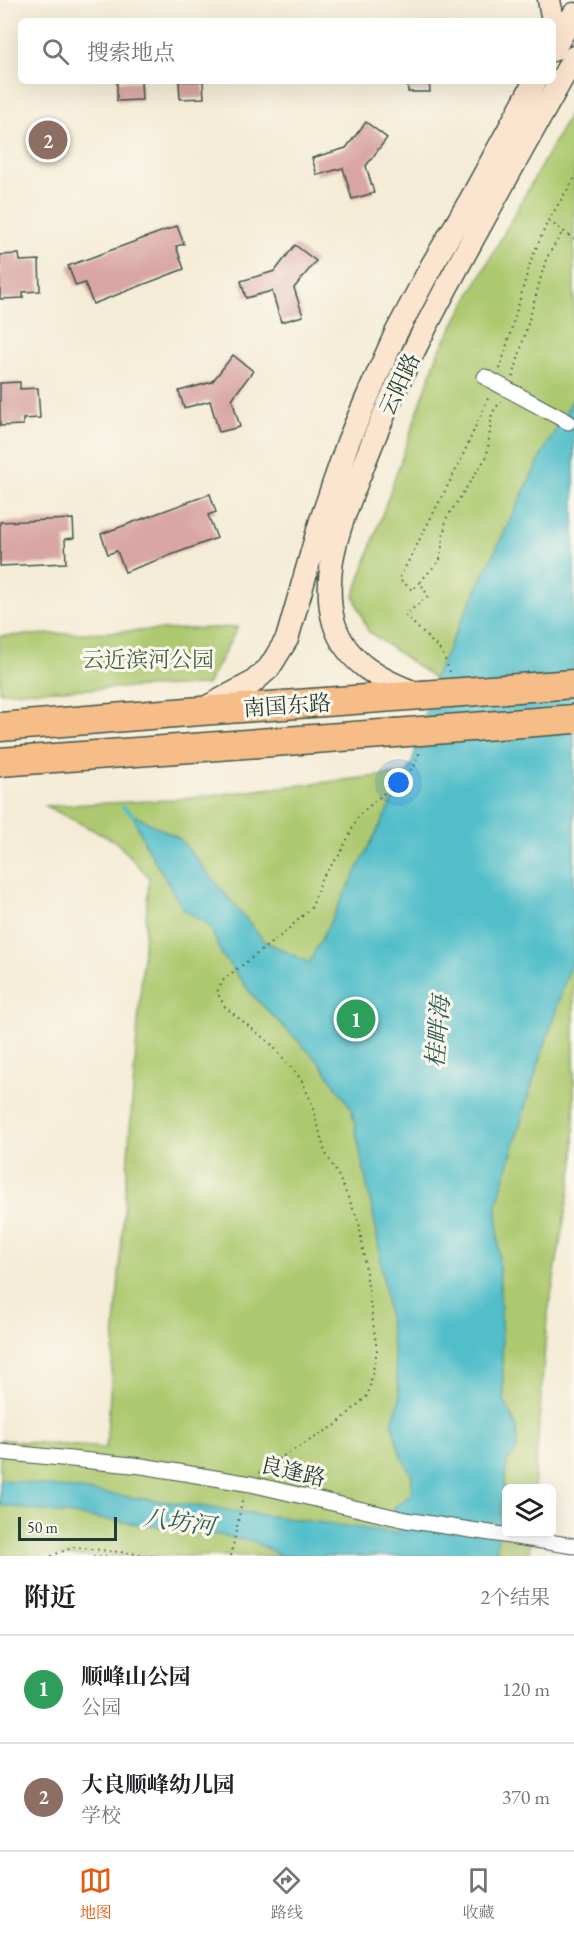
<!DOCTYPE html>
<html lang="zh">
<head>
<meta charset="utf-8">
<style>
  :root { --surface:#fff; --page:#f2f2f2; --text:#202124; --muted:#757577; --line:#e0e0e0; --accent:#ea580c }
  body { margin:0; font-family:"EB Garamond","Noto Serif SC",serif; background:var(--page); color:var(--text) }
  .controls { position:absolute; right:18px; bottom:18px; display:grid; overflow:hidden; border-radius:9px; box-shadow:0 6px 24px #0002 }
  .controls button { width:54px; height:54px; display:grid; place-items:center; padding:0; border:0; border-bottom:2px solid var(--line); background:var(--surface); color:var(--text); font:30px sans-serif }
  .scale { position:absolute; left:18px; bottom:15px; width:99px; box-sizing:border-box; padding-left:6px; border:3px solid #1f3d34; border-top:0; font-size:16px; line-height:21px; white-space:nowrap; color:#1f3d34; -webkit-text-stroke:4px #fbf7ec; paint-order:stroke }
  .you { position:absolute; left:399px; top:783px; width:21px; height:21px; margin:-15px; border:4px solid #fff; border-radius:50%; background:#1a73e8; box-shadow:0 0 0 9px #1a73e833 }
  .badge { display:grid; place-items:center; width:39px; height:39px; border-radius:50%; background:var(--accent); color:#fff; font-size:20px; font-weight:700 }
  .pin { position:absolute; translate:-50% -50%; border:3px solid #fff; box-shadow:0 2px 6px #0006 }
  .list { margin:0; padding:0; list-style:none }
  h2 { display:flex; justify-content:space-between; align-items:center; height:78px; margin:0; padding:0 24px; font-size:26px }
  h2 small { font-size:20px; font-weight:400; color:var(--muted) }
  .list li { display:grid; grid-template-columns:39px 1fr auto; gap:18px; align-items:center; box-sizing:border-box; height:108px; padding:0 24px; border-top:2px solid var(--line) }
  .list b { display:block; font-size:22px; white-space:nowrap }
  .list p { margin:0; font-size:20px; white-space:nowrap; color:var(--muted) }
  .list em { font-size:20px; font-style:normal; color:var(--muted) }
  .icon { flex:none; width:33px; height:33px; fill:none; stroke:currentColor; stroke-width:2; stroke-linecap:round; stroke-linejoin:round }
  .map { position:relative; flex:none; width:574px; height:1556px; overflow:hidden }
  .search { position:absolute; background:var(--surface); box-shadow:0 6px 24px #0002; left:18px; right:18px; top:18px; height:66px; display:flex; align-items:center; gap:15px; box-sizing:border-box; padding:0 21px; border-radius:9px; color:var(--muted); font-size:22px }
  .sheet { height:294px; background:var(--surface) }
  nav { display:flex; justify-content:space-around; align-items:center; box-sizing:border-box; height:84px; border-top:2px solid var(--line); background:var(--surface); font-size:16px; color:var(--muted) }
  nav a { display:grid; justify-items:center; gap:3px }
  nav .on { color:var(--accent) }
  .map>svg:first-child { display:block }
</style>
</head>
<body>
<div class="map">
<svg width="574" height="1556" viewBox="0 0 574 1556">
  <rect width="100%" height="100%" fill="#fbf7ec"/>
  <filter id="ink" filterUnits="userSpaceOnUse"><feTurbulence type="fractalNoise" baseFrequency=".0167" numOctaves="2"/><feDisplacementMap in="SourceGraphic" scale="12" xChannelSelector="R" yChannelSelector="G"/><feConvolveMatrix kernelMatrix="1 2 1 2 8 2 1 2 1" color-interpolation-filters="sRGB"/></filter>
  <filter id="wash" filterUnits="userSpaceOnUse"><feTurbulence type="fractalNoise" baseFrequency=".008" numOctaves="4" result="noise"/><feDisplacementMap in="SourceGraphic" scale="24" xChannelSelector="R" yChannelSelector="G"/><feGaussianBlur stdDeviation="1.35" result="paint"/><feColorMatrix in="noise" values="0 0 0 0 0 0 0 0 0 0 0 0 0 0 0 0 0 1.4 0 .05"/><feComposite in="paint" operator="in"/></filter>
  <g filter="url(#wash)">
    <rect width="100%" height="100%" fill="#f4ecd6"/>
    <path fill="#adc96f" stroke="#668352" stroke-width="1.5" d="M 574,106 L 574,401 L 544,450 L 434,678 L 368,631 L 354,596 L 438,353 Z
      M 238,627 L 207,685 L 0,692 L 0,636 Z
      M 574,754 L 574,1162 L 547,1319 L 534,1488 L 506,1488 L 506,1534 L 530,1534 L 529,1556 L 0,1556 L 0,1440 L 106,1448 L 149,877 L 115,841 L 46,806 L 170,800 Z"/>
    <path fill="#51bec9" stroke="#387e7e" stroke-width="1.5" d="M 574,397 L 574,954 L 526,1104 L 497,1204 L 504,1400 L 517,1428 L 517,1450 L 507,1461 L 496,1554 L 506,1556 L 281,1556 L 255,1542 L 218,1535 L 0,1505 L 0,1479 L 397,1533 L 394,1507 L 411,1495 L 412,1476 L 400,1454 L 392,1423 L 400,1399 L 376,1228 L 351,1108 L 320,1063 L 254,997 L 222,955 L 210,927 L 183,909 L 145,844 L 132,814 L 180,839 L 264,941 L 309,963 L 412,763 L 434,678 L 544,450 Z"/>
    <g fill="none" stroke-linecap="round" stroke-linejoin="round">
      <path stroke="#51bec9" stroke-width="4" d="M 123,807 L 134,816"/>
    </g>
    <g id="blocks">
      <path fill="#d9a6a3" d="M 117,81 L 141,81 L 142,100 L 117,101 Z
        M 179,81 L 203,81 L 204,98 L 180,99 Z
        M 408,81 L 429,81 L 430,92 L 408,92 Z
        M 366,122 L 387,138 L 366,166 L 374,193 L 352,199 L 343,168 L 317,175 L 312,158 L 346,148 Z
        M 177,226 L 184,244 L 176,246 L 184,269 L 93,304 L 85,283 L 76,286 L 68,266 Z
        M 295,245 L 316,261 L 294,288 L 303,316 L 281,322 L 272,291 L 246,298 L 241,281 L 275,271 Z
        M 19,254 L 20,261 L 39,260 L 40,291 L 23,292 L 23,298 L 0,299 L 0,255 Z
        M 233,355 L 253,371 L 232,399 L 240,427 L 219,432 L 210,401 L 184,408 L 179,391 L 212,382 Z
        M 20,382 L 20,389 L 38,388 L 40,418 L 23,419 L 23,425 L 0,426 L 0,383 Z
        M 210,494 L 216,512 L 208,515 L 217,538 L 125,572 L 117,551 L 108,554 L 101,534 Z
        M 73,519 L 74,538 L 65,539 L 66,563 L 0,566 L 0,522 Z"/>
    </g>
  </g>
  <g filter="url(#ink)">
    <use href="#blocks" fill-opacity="0" stroke="#3f574c" stroke-width="1.5"/>
    <g fill="none" stroke-linecap="round" stroke-linejoin="round">
      <defs>
        <path id="street" d="M 485,377 L 568,422
          M 0,1452 L 142,1466 L 251,1484 L 406,1520 L 574,1546"/>
        <path id="secondary" d="M 549,0 L 553,21
          M 553,50 L 574,14
          M 418,694 C 382,681 346,663 334,623 C 328,603 329,581 332,560 C 338,526 353,493 365,461 C 396,380 437,304 479,228 C 510,171 542,114 574,57
          M 207,707 L 252,683 L 269,668 L 287,639 L 321,520 L 348,442 L 366,400 L 396,333 L 432,265 L 471,199 L 535,81"/>
        <path id="highway" d="M 0,727 L 200,711 L 422,695
          M 0,762 L 395,733"/>
      </defs>
      <use href="#street" stroke="#3f574c" stroke-width="17"/>
      <use href="#secondary" stroke="#3f574c" stroke-width="25"/>
      <use href="#highway" stroke="#3f574c" stroke-width="31"/>
      <path stroke="#3f574c" stroke-width="2" stroke-dasharray="1.5 4.5" stroke-linecap="butt" d="M 549,221 L 563,231
        M 500,369 L 531,260 L 548,221 L 574,179
        M 513,377 L 546,259 L 563,231 L 574,239
        M 420,582 L 440,560 L 446,519 L 487,456 L 492,413 L 501,401
        M 450,672 L 442,652 L 405,615 L 428,596 L 420,582 L 412,590 L 399,579 L 459,464 L 489,396
        M 259,1473 L 263,1468 L 336,1425 L 368,1395 L 377,1351 L 359,1222 L 338,1175 L 325,1152 L 311,1101 L 301,1079 L 271,1044 L 225,1007 L 217,992 L 224,979 L 283,934 L 312,907 L 321,879 L 340,854 L 359,815 L 414,767 L 420,751
        M 51,1556 L 74,1547 L 155,1556
        M 93,1556 L 106,1556
        M 231,1556 L 243,1497"/>
      <use href="#street" stroke="#fff" stroke-width="15"/>
      <use href="#secondary" stroke="#fce5cf" stroke-width="22"/>
      <use href="#highway" stroke="#f7bd88" stroke-width="28"/>
      <defs>
        <path id="highway-bridge" d="M 422,695 L 574,684
          M 395,733 L 574,719"/>
      </defs>
      <use href="#highway-bridge" stroke="#3f574c" stroke-width="31" stroke-linecap="butt"/>
      <use href="#highway-bridge" stroke="#f7bd88" stroke-width="28"/>
    </g>
  </g>
  <g text-anchor="middle" stroke-width="6" stroke-linejoin="round" paint-order="stroke">
    <g font-size="22" fill="#1f3d34" stroke="#fbf7ec">
      <text transform="translate(399 384) rotate(-65)" y="8">云阳路</text>
      <text transform="translate(287 705) rotate(-4)" y="8">南国东路</text>
      <text transform="translate(293 1471) rotate(13)" y="8">良逢路</text>
    </g>
    <g font-size="22" fill="#426043" stroke="#fbf7ec">
      <text x="148" y="667">云近滨河公园</text>
    </g>
    <g font-size="24" font-style="italic" fill="#2c5d59" stroke="#fbf7ec">
      <text transform="translate(438 1032) rotate(-85)" y="8">桂畔海</text>
      <text transform="translate(179 1522) rotate(8)" y="8">八坊河</text>
    </g>
  </g>
</svg>
<div class="controls">
<button><svg class="icon" aria-label="layers" viewBox="0 0 24 24"><path d="M12 4l9 5-9 5-9-5zM3 14l9 5 9-5"/></svg></button>
</div>
<div class="scale">50 m</div>
<div class="you"></div>
<div class="pin badge" style="left:356px;top:1019px;background:#2e9e5b">1</div>
<div class="pin badge" style="left:48px;top:140px;background:#8d6e63">2</div>
<div class="search"><svg class="icon" aria-label="search" viewBox="0 0 24 24"><circle cx="10" cy="10" r="6"/><path d="M15 15l6 6"/></svg>搜索地点</div>
</div>
<section class="sheet">
<h2>附近<small>2个结果</small></h2>
<ul class="list">
<li><span class="badge" style="background:#2e9e5b">1</span><div><b>顺峰山公园</b><p>公园</p></div><em>120 m</em></li>
<li><span class="badge" style="background:#8d6e63">2</span><div><b>大良顺峰幼儿园</b><p>学校</p></div><em>370 m</em></li>
</ul>
</section>
<nav>
<a class="on"><svg class="icon" aria-label="map" viewBox="0 0 24 24"><path d="M3 6l6-2 6 2 6-2v14l-6 2-6-2-6 2zM9 4v14M15 6v14"/></svg>地图</a>
<a><svg class="icon" aria-label="directions" viewBox="0 0 24 24"><path d="M12 3l9 9-9 9-9-9zM9 14v-3h6M13 9l2 2-2 2"/></svg>路线</a>
<a><svg class="icon" aria-label="saved" viewBox="0 0 24 24"><path d="M7 4h10v16l-5-4-5 4z"/></svg>收藏</a>
</nav>
</body>
</html>
